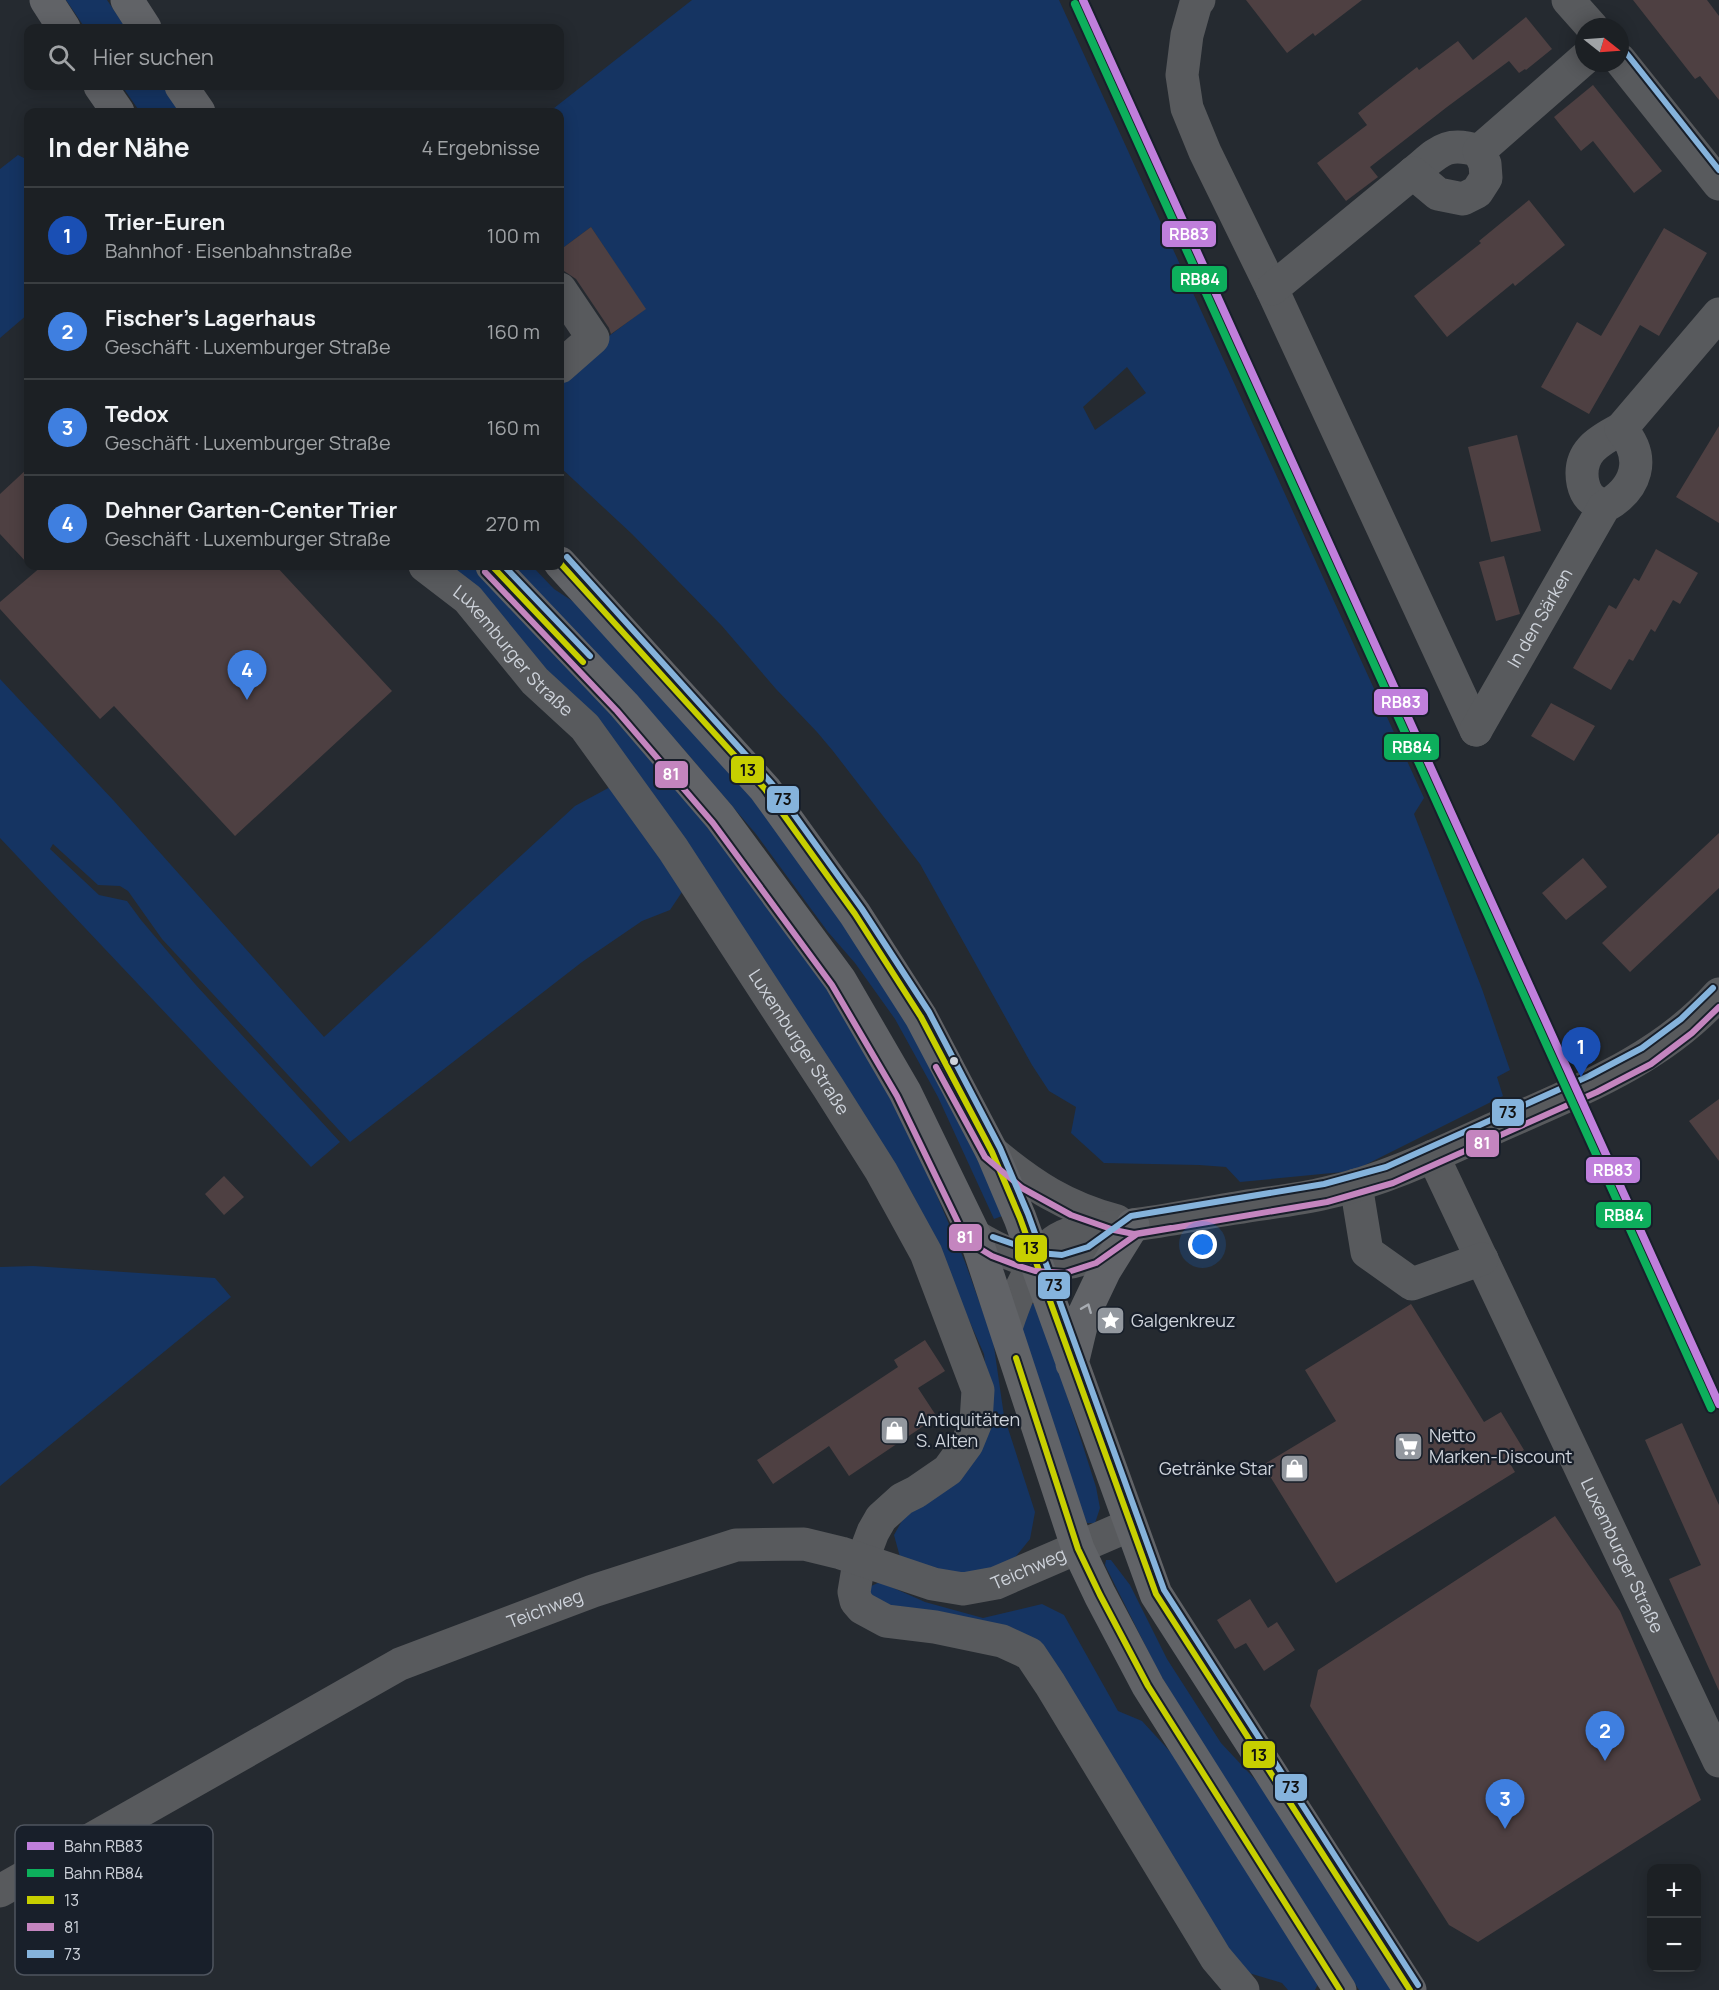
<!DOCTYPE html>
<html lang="de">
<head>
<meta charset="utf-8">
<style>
  :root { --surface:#1c2024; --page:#292d31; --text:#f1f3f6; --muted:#a0a3a6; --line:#3a3e41; --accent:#b45309 }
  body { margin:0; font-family:Manrope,sans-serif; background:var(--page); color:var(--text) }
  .controls { position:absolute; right:18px; bottom:18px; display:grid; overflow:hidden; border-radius:12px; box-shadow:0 3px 15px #0003 }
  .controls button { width:54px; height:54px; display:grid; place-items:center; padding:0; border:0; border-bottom:2px solid var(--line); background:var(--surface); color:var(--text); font:30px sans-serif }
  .compass { position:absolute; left:1575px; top:18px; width:54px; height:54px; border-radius:50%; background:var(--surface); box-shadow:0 3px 15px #0003; rotate:107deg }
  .you { position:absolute; left:1203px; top:1245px; width:21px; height:21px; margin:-15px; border:4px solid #fff; border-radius:50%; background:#1a73e8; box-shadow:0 0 0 9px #1a73e833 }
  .badge { display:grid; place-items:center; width:39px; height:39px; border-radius:50%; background:var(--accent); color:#fff; font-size:20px; font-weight:700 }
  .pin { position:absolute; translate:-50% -50px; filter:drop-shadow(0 2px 3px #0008) }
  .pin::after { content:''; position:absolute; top:32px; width:21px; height:18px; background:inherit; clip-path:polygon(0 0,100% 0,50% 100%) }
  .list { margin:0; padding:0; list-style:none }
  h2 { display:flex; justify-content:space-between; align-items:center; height:78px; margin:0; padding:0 24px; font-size:26px }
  h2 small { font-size:20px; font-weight:400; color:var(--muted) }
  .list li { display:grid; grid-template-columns:39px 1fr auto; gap:18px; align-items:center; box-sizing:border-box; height:96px; padding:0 24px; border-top:2px solid var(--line) }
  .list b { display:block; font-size:22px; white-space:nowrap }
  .list p { margin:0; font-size:20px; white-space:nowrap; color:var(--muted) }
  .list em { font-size:20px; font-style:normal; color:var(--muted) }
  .icon { flex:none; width:33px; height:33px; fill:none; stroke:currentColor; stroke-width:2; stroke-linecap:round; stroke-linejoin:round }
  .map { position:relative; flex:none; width:1719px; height:1990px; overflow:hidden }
  .search { position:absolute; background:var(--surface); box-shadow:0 3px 15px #0003; left:24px; top:24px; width:540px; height:66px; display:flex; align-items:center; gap:15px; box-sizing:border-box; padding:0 21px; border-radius:12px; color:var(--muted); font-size:22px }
  .panel { position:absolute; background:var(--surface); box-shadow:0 3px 15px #0003; left:24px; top:108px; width:540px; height:462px; border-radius:12px }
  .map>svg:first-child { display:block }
</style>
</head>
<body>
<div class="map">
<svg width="1719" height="1990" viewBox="0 0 1719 1990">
  <rect width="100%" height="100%" fill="#252a30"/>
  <path fill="#153462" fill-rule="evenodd" d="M 66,0 L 107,0 L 126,28 L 85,28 Z
    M 692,0 L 1059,0 L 1424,798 L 1414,814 L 1482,989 L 1510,1070 L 1497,1077 L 1503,1096 L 1353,1171 L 1240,1182 L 1226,1167 L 1199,1165 L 1104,1163 L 1071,1133 L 1076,1107 L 1049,1091 L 1032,1065 L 920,864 L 833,751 L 817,732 L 776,689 L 722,626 L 632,534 L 560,467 L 560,383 L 609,336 L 645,309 L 591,227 L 560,250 L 560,112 L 549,112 ZM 1127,367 L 1146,393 L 1095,430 L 1083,407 Z
    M 122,86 L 163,86 L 180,112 L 140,112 Z
    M 18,155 L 28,160 L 28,314 L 0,338 L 0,169 Z
    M 441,566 L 475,566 L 558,658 L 653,757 L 804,952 L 869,1056 L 921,1158 L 965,1262 L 993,1340 L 1004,1416 L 1035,1512 L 1030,1539 L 1013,1560 L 986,1571 L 953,1576 L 900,1557 L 894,1535 L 904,1517 L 990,1409 L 984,1354 L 913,1195 L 807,1029 Z
    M 512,566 L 532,566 L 554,589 L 583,608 L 735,770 L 906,1015 L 1005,1215 L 994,1219 L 938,1097 L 895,1019 L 855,963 L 828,932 L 756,834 L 680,745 Z
    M 0,679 L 114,801 L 324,1037 L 575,806 L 612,786 L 684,889 L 670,910 L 642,921 L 582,962 L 350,1142 L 162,939 L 128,891 L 120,886 L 98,885 L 53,844 L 50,849 L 99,895 L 127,901 L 141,920 L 195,984 L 340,1142 L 311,1167 L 0,838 Z
    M 33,1266 L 215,1278 L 231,1297 L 0,1486 L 0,1267 Z
    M 1028,1304 L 1035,1304 L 1040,1311 L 1096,1487 L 1100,1508 L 1095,1523 L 1087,1523 L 1076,1497 L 1022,1331 Z
    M 1106,1560 L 1111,1560 L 1130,1585 L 1167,1659 L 1221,1743 L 1265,1790 L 1392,1990 L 1359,1990 L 1194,1732 L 1156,1667 L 1105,1565 Z
    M 880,1582 L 925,1602 L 983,1618 L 1042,1604 L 1064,1615 L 1118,1711 L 1142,1721 L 1187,1770 L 1319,1982 L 1315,1990 L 1288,1990 L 1282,1983 L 1239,1970 L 1051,1666 L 884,1615 L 869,1598 L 869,1587 Z"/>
  <path fill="#4e4042" d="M 1246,0 L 1362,0 L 1315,36 L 1313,33 L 1287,53 Z
    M 1633,0 L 1707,0 L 1719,16 L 1719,100 L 1700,76 L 1695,79 Z
    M 1526,17 L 1552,49 L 1526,70 L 1525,69 L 1519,73 L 1509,61 L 1447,107 L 1370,167 L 1378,177 L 1346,201 L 1317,163 L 1367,125 L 1358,113 L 1417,67 L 1419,70 L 1458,41 L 1473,60 Z
    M 1593,85 L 1662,171 L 1634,193 L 1593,141 L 1581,151 L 1554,117 Z
    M 1529,200 L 1565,245 L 1515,286 L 1513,283 L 1447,337 L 1414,296 L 1481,243 L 1479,241 Z
    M 591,227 L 646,309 L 611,334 L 609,328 L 576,279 L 564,271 L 560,264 L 560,250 Z
    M 1664,228 L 1707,253 L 1659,336 L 1640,325 L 1589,414 L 1541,387 L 1577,322 L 1601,336 Z
    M 1719,426 L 1719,523 L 1676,497 Z
    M 1517,435 L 1541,531 L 1491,542 L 1468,447 Z
    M 28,468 L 28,564 L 0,534 L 0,494 Z
    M 1656,549 L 1698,573 L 1680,604 L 1673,600 L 1655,632 L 1651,629 L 1633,661 L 1629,659 L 1611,690 L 1573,668 L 1609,605 L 1616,609 L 1634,578 L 1639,581 Z
    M 1504,556 L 1520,614 L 1496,621 L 1479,562 Z
    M 42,566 L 276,566 L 392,691 L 235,836 L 114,706 L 100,719 L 0,609 L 0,602 Z
    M 1551,703 L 1595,726 L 1574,761 L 1531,736 Z
    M 1719,833 L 1719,888 L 1630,972 L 1602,943 Z
    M 1583,858 L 1607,887 L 1566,920 L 1542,893 Z
    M 1719,1099 L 1719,1161 L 1689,1121 Z
    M 224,1176 L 244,1197 L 224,1215 L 205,1194 Z
    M 1411,1304 L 1484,1422 L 1501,1412 L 1524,1450 L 1508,1460 L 1515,1472 L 1336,1583 L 1263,1465 L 1336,1421 L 1305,1370 Z
    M 925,1340 L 945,1371 L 918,1388 L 937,1417 L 849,1476 L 829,1446 L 773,1484 L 757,1460 L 898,1367 L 894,1360 Z
    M 1682,1423 L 1719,1505 L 1719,1691 L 1669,1579 L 1701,1565 L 1645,1440 Z
    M 1555,1516 L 1620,1611 L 1701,1800 L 1478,1942 L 1449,1925 L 1310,1706 L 1318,1670 Z
    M 1250,1599 L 1268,1628 L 1277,1622 L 1295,1650 L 1264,1671 L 1246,1643 L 1235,1649 L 1217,1620 Z"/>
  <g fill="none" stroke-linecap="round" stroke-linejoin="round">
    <g stroke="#585a5d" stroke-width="33">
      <path d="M 1199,0 L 1196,3 L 1187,35 L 1182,75 L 1187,108 L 1205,152 L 1272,289 L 1476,730"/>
      <path d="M 1568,0 L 1592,27"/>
      <path d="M 1620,60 L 1719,184"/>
      <path d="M 1413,173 C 1438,153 1445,140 1479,151"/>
      <path d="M 560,289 L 593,338 L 560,367"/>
      <path d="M 1272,289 L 1413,173 L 1438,194 L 1463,199 L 1477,192 L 1486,178 L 1485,164 L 1479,151 L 1584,59"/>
      <path d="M 1604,507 C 1592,500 1586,497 1583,483 C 1577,453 1598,441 1621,429"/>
      <path id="s1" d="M 425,566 L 468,599 L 535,681 L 585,727 L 673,849 L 828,1087 L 881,1171 L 926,1253 L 978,1390 L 976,1422 L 967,1444 L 948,1470 L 916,1492 L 902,1499 L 881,1518 L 873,1532 L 857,1574 L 854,1592 L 856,1601 L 862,1608 L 886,1621 L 935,1627 L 1002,1641 L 1030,1654 L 1050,1684 L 1216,1958 L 1243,1990"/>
      <path id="s2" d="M 1476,730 L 1604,507 C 1637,489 1647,458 1621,429 L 1719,314"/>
      <path d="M 992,1152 C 1033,1186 1065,1207 1117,1221"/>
      <path id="s3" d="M 1433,1156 L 1719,1761"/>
      <path d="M 1356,1185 L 1367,1252 L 1412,1284 L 1482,1259"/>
      <path d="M 975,1236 C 1009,1257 1051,1274 1090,1256 C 1104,1249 1118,1236 1132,1226"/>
      <path d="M 1006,1328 C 1015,1300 1032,1255 1058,1239 C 1080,1226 1108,1229 1133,1225 C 1168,1221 1202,1213 1236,1208 C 1266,1203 1297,1200 1326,1193 C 1385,1180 1440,1153 1495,1128 C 1575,1092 1660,1061 1719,994"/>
      <path id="s4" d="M 0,1891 L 400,1664 L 593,1591 L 736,1545 L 804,1544 L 841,1553 L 933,1584 L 963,1589 L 996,1583 L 1130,1525"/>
    </g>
    <path stroke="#616367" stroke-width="33" d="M 46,0 L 64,28
      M 127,0 L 145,28
      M 100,86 L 118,112
      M 181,86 L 199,112
      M 560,563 L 765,789 L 855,914 L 921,1017 L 992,1152 L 1020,1218 L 1156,1594 L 1410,1990
      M 492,566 L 624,705 L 720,817 L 840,980 L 905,1092 L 975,1236 L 1078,1549 L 1100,1595 L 1148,1686 L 1340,1990
      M 1072,1364 L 1084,1314 L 1105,1270 L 1133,1225"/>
    <defs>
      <path id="bus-1" d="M 560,563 L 765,789 L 855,914 L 921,1017 L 992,1152 L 1020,1218 L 1156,1594 L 1410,1990
        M 492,566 L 583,662
        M 1016,1358 L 1078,1549 L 1100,1595 L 1148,1686 L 1340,1990"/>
      <path id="bus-2" d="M 485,572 L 617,711 L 713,823 L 832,985 L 897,1096 L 967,1241 L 992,1256 L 1016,1265 L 1035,1271 L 1065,1273 L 1096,1263 L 1137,1234 L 1327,1202 L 1393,1183 L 1597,1092 L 1651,1064 L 1692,1033 L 1719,1007
        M 936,1067 L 985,1157 L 1022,1188 L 1071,1215 L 1114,1230 L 1134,1234 L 1171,1228"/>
      <path id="bus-3" d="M 1627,54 L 1719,170
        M 567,557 L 772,784 L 862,909 L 929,1012 L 1000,1148 L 1028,1214 L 1164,1590 L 1418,1985
        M 504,566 L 590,656
        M 993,1237 L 1039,1253 L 1062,1255 L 1088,1247 L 1131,1216 L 1324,1184 L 1386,1167 L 1589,1076 L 1642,1048 L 1681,1019 L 1713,988"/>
    </defs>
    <use href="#bus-1" stroke="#181f2a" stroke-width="10"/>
    <use href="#bus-2" stroke="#181f2a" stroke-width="10"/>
    <use href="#bus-3" stroke="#181f2a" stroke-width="10"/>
    <use href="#bus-1" stroke="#c7cf00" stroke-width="6"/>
    <use href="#bus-2" stroke="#c485bf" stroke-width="6"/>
    <use href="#bus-3" stroke="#85b3dc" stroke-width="6"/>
    <defs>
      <path id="rail-1" d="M 1083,0 L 1719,1404"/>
      <path id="rail-2" d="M 1075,4 L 1711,1408"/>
    </defs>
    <use href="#rail-1" stroke="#181f2a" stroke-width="12"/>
    <use href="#rail-2" stroke="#181f2a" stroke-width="12"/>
    <use href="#rail-1" stroke="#c07fdc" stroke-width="8"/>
    <use href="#rail-2" stroke="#0daf5c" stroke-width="8"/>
  </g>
  <defs><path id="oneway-chevron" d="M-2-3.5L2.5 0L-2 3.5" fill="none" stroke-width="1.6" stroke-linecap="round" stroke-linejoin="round" transform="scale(1.5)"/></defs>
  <use stroke="#a8acb2" href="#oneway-chevron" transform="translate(1087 1308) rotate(-68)"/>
  <defs>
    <symbol id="sight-square" viewBox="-11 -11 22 22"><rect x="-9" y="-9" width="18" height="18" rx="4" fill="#93989f" stroke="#181f2a"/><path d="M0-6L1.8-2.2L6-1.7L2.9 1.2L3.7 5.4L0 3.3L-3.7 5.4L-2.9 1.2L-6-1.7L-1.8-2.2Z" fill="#fff"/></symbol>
    <symbol id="shop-square" viewBox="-11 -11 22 22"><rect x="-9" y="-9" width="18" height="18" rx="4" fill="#93989f" stroke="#181f2a"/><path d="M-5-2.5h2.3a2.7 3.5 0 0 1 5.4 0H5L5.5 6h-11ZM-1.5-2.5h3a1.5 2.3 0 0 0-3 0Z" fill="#fff"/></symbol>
    <symbol id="supermarket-square" viewBox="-11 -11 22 22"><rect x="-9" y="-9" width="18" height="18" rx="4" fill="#93989f" stroke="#181f2a"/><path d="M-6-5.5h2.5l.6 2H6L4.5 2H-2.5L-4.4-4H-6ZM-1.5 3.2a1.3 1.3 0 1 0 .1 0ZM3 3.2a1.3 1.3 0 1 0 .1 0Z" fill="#fff"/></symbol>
  </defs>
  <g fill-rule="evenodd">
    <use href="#sight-square" x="1094" y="1304" width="33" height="33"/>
    <use href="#shop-square" x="878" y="1414" width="33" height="33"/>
    <use href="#supermarket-square" x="1392" y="1430" width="33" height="33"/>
    <use href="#shop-square" x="1278" y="1452" width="33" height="33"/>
  </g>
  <circle fill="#ced3db" stroke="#181f2a" stroke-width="2" cx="954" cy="1061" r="5"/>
  <g text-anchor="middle" stroke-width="4.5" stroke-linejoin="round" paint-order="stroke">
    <g font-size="18" fill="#ced3db" stroke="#181f2a">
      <text dy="6" stroke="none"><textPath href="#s2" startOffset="129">In den Särken</textPath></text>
      <text dy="6" stroke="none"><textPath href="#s1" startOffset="123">Luxemburger Straße</textPath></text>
      <text dy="6" stroke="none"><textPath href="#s1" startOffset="609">Luxemburger Straße</textPath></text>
      <text dy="6" stroke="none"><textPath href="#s3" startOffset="442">Luxemburger Straße</textPath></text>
      <text dy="6" stroke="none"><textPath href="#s4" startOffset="1119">Teichweg</textPath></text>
      <text dy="6" stroke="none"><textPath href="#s4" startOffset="615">Teichweg</textPath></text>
    </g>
    <g font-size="18" fill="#ced3db" stroke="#181f2a" text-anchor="start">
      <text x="1131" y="1327">Galgenkreuz</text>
      <text x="916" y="1426">Antiquitäten<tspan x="916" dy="21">S. Alten</tspan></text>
      <text x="1429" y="1442">Netto<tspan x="1429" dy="21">Marken-Discount</tspan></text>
      <text x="1274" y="1475" text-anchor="end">Getränke Star</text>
    </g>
  </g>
  <rect x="15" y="1825" width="198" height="150" rx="9" fill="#181f2a" stroke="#4f555f" stroke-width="1.5"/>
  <rect x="27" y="1842" width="27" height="8" fill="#c07fdc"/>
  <rect x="27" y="1869" width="27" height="8" fill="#0daf5c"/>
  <rect x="27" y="1896" width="27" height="8" fill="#c7cf00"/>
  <rect x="27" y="1923" width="27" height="8" fill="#c485bf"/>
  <rect x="27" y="1950" width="27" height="8" fill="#85b3dc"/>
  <g font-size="16" fill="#ced3db">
    <text x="64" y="1852">Bahn RB83</text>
    <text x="64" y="1879">Bahn RB84</text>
    <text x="64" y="1906">13</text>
    <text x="64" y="1933">81</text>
    <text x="64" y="1960">73</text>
  </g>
  <g stroke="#181f2a" stroke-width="2">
    <rect x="1161" y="220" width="56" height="28" rx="6" fill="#c07fdc"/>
    <rect x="1171" y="265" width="57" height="28" rx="6" fill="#0daf5c"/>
    <rect x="1373" y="688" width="56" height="28" rx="6" fill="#c07fdc"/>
    <rect x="1383" y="733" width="57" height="28" rx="6" fill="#0daf5c"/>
    <rect x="730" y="755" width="35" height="29" rx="6" fill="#c7cf00"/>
    <rect x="654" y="760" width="35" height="29" rx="6" fill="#c485bf"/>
    <rect x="766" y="785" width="34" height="29" rx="6" fill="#85b3dc"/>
    <rect x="1491" y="1098" width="34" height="29" rx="6" fill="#85b3dc"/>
    <rect x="1465" y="1129" width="35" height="29" rx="6" fill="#c485bf"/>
    <rect x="1585" y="1156" width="56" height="28" rx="6" fill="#c07fdc"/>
    <rect x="1595" y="1201" width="57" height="28" rx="6" fill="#0daf5c"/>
    <rect x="948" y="1223" width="35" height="29" rx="6" fill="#c485bf"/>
    <rect x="1014" y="1234" width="34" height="29" rx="6" fill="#c7cf00"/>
    <rect x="1037" y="1271" width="34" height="29" rx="6" fill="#85b3dc"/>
    <rect x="1242" y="1740" width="34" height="29" rx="6" fill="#c7cf00"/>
    <rect x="1274" y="1773" width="34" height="29" rx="6" fill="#85b3dc"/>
  </g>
  <g font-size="16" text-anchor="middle" font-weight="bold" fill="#fff">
    <text x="1189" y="240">RB83</text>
    <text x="1200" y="285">RB84</text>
    <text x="1401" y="708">RB83</text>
    <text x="1412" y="753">RB84</text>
    <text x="671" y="780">81</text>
    <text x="1482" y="1149">81</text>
    <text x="1613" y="1176">RB83</text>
    <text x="1624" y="1221">RB84</text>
    <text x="965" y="1243">81</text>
  </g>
  <g font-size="16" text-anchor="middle" font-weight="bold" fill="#111">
    <text x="748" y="776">13</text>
    <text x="783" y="805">73</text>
    <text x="1508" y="1118">73</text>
    <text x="1031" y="1254">13</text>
    <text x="1054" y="1291">73</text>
    <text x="1259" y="1761">13</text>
    <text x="1291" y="1793">73</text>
  </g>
</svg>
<div class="controls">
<button>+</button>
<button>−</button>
</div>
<svg class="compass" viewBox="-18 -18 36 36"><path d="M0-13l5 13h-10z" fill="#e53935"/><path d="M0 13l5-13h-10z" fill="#a0a3a6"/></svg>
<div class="you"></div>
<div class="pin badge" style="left:1581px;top:1077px;background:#1a4fb4">1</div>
<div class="pin badge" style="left:1605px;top:1761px;background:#3f7fe0">2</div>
<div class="pin badge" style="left:1505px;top:1829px;background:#3f7fe0">3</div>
<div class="pin badge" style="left:247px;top:700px;background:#3f7fe0">4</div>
<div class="search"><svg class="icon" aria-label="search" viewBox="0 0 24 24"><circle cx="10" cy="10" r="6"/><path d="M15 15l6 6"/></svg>Hier suchen</div>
<section class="panel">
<h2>In der Nähe<small>4 Ergebnisse</small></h2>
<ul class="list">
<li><span class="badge" style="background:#1a4fb4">1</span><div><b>Trier-Euren</b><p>Bahnhof · Eisenbahnstraße</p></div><em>100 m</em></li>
<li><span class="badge" style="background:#3f7fe0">2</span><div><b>Fischer’s Lagerhaus</b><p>Geschäft · Luxemburger Straße</p></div><em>160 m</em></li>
<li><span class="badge" style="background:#3f7fe0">3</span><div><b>Tedox</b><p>Geschäft · Luxemburger Straße</p></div><em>160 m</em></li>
<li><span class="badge" style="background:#3f7fe0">4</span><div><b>Dehner Garten-Center Trier</b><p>Geschäft · Luxemburger Straße</p></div><em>270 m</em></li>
</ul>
</section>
</div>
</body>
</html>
